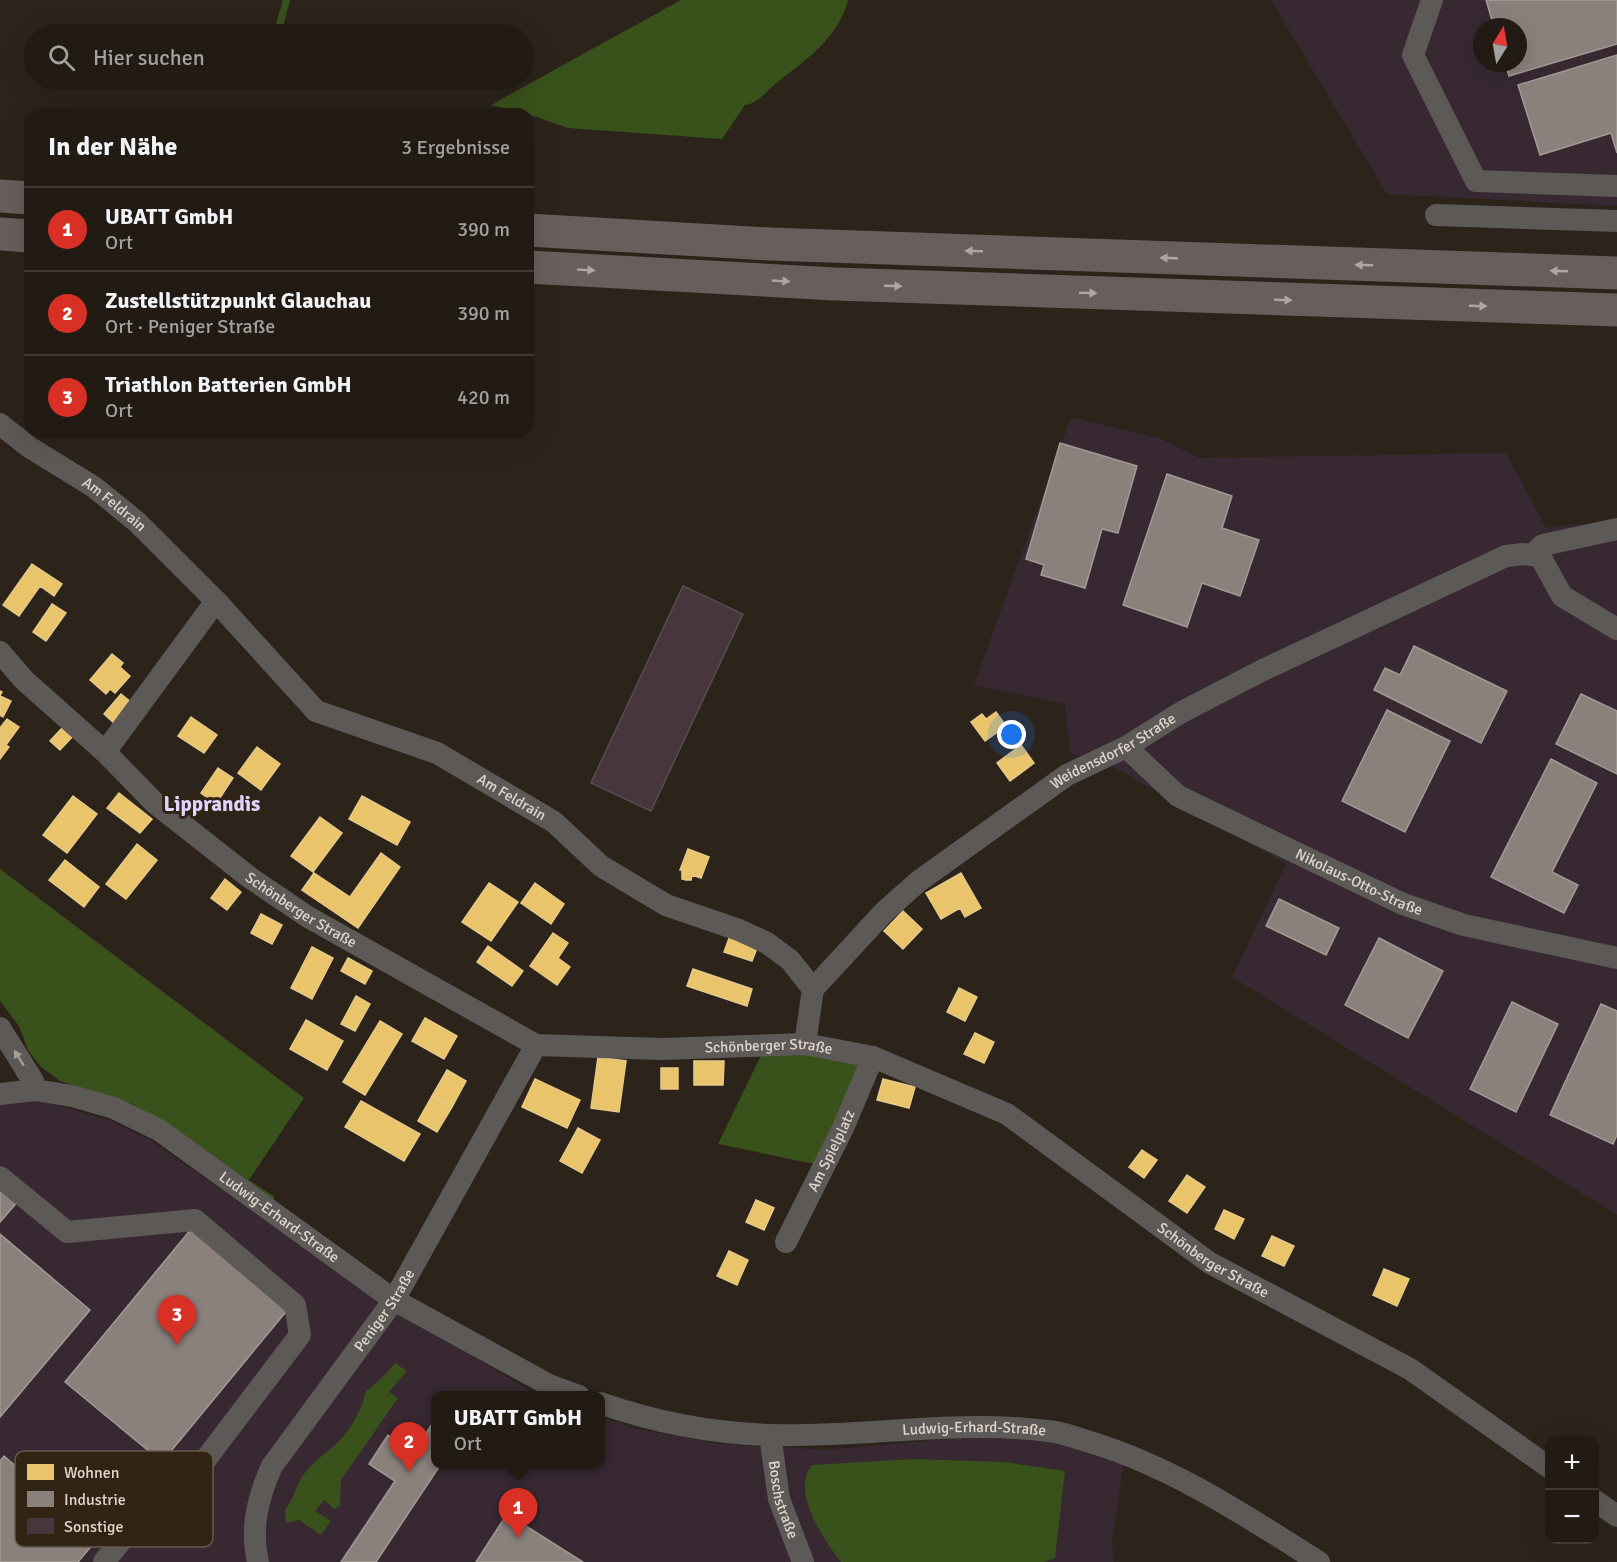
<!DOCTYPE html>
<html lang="de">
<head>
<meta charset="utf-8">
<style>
  :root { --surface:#211b14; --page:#29241d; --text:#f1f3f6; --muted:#a2a1a0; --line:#3e3934; --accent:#d93025 }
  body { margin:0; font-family:Signika,sans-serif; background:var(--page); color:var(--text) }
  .controls { position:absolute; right:18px; bottom:18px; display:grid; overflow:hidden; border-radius:12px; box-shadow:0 6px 24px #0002 }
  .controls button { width:54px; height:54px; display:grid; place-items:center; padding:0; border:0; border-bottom:2px solid var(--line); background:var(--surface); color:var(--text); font:30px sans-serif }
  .compass { position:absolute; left:1473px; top:18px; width:54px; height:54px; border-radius:50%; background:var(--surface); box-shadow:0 6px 24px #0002; rotate:11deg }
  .you { position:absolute; left:1012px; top:735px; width:21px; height:21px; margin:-15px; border:4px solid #fff; border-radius:50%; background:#1a73e8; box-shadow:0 0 0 9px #1a73e833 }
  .badge { display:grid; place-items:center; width:39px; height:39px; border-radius:50%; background:var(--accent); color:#fff; font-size:20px; font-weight:700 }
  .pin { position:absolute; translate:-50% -50px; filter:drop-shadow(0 2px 3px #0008) }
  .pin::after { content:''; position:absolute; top:32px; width:21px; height:18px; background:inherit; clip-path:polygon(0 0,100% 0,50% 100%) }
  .popup { position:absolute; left:431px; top:1391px; width:174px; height:78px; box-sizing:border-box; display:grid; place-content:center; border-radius:12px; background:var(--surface); filter:drop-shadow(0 2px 4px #0005); font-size:20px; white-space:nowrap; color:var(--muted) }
  .popup b { font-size:22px; color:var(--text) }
  .popup::after { content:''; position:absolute; left:50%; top:100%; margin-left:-12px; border:12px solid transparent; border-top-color:var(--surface) }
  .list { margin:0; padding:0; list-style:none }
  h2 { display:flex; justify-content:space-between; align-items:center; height:78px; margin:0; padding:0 24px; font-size:26px }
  h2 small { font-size:20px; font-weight:400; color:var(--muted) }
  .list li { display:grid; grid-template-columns:39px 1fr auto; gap:18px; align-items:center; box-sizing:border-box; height:84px; padding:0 24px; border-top:2px solid var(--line) }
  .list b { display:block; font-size:22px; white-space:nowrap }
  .list p { margin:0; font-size:20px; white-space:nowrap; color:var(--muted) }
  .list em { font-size:20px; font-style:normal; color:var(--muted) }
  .icon { flex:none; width:33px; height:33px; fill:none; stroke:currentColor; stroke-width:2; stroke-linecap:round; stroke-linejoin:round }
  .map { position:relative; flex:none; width:1617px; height:1562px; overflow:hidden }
  .search { position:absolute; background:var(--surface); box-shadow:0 6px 24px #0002; left:24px; top:24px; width:510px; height:66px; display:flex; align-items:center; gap:15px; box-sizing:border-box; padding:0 21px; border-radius:33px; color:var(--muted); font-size:22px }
  .panel { position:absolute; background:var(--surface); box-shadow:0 6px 24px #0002; left:24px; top:108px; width:510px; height:330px; border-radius:18px }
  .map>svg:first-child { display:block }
</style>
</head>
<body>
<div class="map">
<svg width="1617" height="1562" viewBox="0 0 1617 1562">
  <rect width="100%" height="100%" fill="#2c241b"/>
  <path fill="#372831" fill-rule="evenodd" d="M 1271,0 L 1617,0 L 1617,206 L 1387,194 ZM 1482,27 L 1518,27 L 1518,63 L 1482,63 Z
    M 1071,417 L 1158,438 L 1200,458 L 1506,453 L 1546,528 L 1617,520 L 1617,1215 L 1232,977 L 1286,864 L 1113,767 L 1070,753 L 1065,704 L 974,685 Z
    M 0,1088 L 111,1121 L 150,1140 L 374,1296 L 537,1395 L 436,1396 L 436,1464 L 600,1464 L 601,1417 L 633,1428 L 721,1444 L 825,1450 L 958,1438 L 1000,1436 L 1045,1440 L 1124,1462 L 1112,1541 L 1114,1562 L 0,1562 Z"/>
  <path fill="#39511b" d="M 283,0 L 290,0 L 281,34 L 273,34 Z
    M 681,0 L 848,0 C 838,38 808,58 779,81 C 768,89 759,103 745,105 L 722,139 L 568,128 L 528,114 L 491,105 Z
    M 0,869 L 304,1098 L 249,1180 L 275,1197 L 271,1202 L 133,1104 L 60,1081 L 40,1066 L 28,1050 L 19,1026 L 0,1001 Z
    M 766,1045 L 873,1057 L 824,1166 L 718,1144 Z
    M 395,1363 L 407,1371 L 389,1392 L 398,1398 L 341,1480 L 340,1506 L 334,1509 L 324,1500 L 315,1511 L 331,1521 L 321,1535 L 299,1520 L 286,1523 L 285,1510 C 294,1498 295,1488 302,1477 C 309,1466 319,1458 329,1450 C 348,1436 360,1414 366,1391 C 372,1388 391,1369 395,1363 Z
    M 913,1459 L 1005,1462 L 1065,1471 L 1055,1558 L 1044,1562 L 841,1562 C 824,1540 790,1491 812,1465 Z"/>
  <path fill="#e9c46a" stroke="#e6c988" stroke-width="1.5" d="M 32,564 L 62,584 L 54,596 L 40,586 L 19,616 L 3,605 Z
    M 52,604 L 66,613 L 46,641 L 33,632 Z
    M 112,654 L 123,663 L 120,667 L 130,676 L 115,693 L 110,689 L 106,694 L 90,680 Z
    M 0,691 L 2,692 L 0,696 L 11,701 L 3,717 L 0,715 Z
    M 121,694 L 132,703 L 115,724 L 104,714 Z
    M 996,712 L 1006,726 L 985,741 L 971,722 L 982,714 L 986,719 Z
    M 191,717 L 217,735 L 204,753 L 178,736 Z
    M 7,719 L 19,727 L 6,745 L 9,747 L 0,759 L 0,728 Z
    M 63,727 L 73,736 L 60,750 L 50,741 Z
    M 1021,745 L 1034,763 L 1010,781 L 997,763 Z
    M 257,747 L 280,764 L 261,790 L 238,773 Z
    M 218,768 L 233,778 L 216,804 L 201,793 Z
    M 119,793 L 152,819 L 140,833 L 107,808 Z
    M 73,796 L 97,814 L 67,853 L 43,835 Z
    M 362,796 L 410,822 L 397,845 L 349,819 Z
    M 320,817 L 342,833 L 313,872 L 291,856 Z
    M 137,844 L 157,860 L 126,899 L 106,884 Z
    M 688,849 L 709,857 L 701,878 L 692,875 L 691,880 L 686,880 L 682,879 L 682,870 L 680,870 Z
    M 381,853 L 400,867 L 358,928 L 302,890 L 314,873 L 350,897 Z
    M 65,860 L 99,887 L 84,907 L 49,880 Z
    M 961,873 L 981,908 L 965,917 L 960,908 L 941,919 L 926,893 Z
    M 225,879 L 241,892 L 227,910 L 211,898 Z
    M 489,883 L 518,902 L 491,941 L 462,922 Z
    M 535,883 L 564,904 L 551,924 L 521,903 Z
    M 903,911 L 922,929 L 903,949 L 884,931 Z
    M 261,914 L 282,925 L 272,944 L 251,933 Z
    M 553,933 L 568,943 L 558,958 L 570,967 L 557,985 L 530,966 Z
    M 731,933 L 759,943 L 752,961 L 724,952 Z
    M 488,946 L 523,971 L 512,986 L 477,962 Z
    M 312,947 L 333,958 L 312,999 L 291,988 Z
    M 348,958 L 372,971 L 365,984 L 341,971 Z
    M 693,969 L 752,989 L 747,1006 L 687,986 Z
    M 959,988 L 977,997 L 965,1021 L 947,1012 Z
    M 356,996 L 370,1004 L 355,1031 L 341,1024 Z
    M 425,1018 L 457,1036 L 444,1059 L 412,1041 Z
    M 306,1020 L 343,1041 L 327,1070 L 290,1049 Z
    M 380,1021 L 402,1034 L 365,1095 L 343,1082 Z
    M 975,1033 L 994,1042 L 984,1063 L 964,1054 Z
    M 598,1057 L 626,1061 L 619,1112 L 591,1108 Z
    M 694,1061 L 724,1061 L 723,1085 L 694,1085 Z
    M 661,1068 L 678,1068 L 678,1089 L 661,1089 Z
    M 447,1070 L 466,1081 L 452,1107 L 432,1096 Z
    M 535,1079 L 580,1100 L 567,1128 L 522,1107 Z
    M 883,1079 L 915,1087 L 909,1108 L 877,1100 Z
    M 432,1096 L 452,1107 L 437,1132 L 418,1121 Z
    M 361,1101 L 420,1134 L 404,1161 L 345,1127 Z
    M 578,1128 L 600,1140 L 582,1173 L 560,1161 Z
    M 1142,1150 L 1157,1160 L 1144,1178 L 1129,1167 Z
    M 1187,1175 L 1205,1187 L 1187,1213 L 1169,1201 Z
    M 756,1200 L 774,1208 L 764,1230 L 746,1222 Z
    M 1224,1210 L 1244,1219 L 1234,1239 L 1215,1229 Z
    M 1272,1236 L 1294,1246 L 1284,1266 L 1262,1256 Z
    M 729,1251 L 748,1260 L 737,1285 L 717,1276 Z
    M 1384,1269 L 1409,1279 L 1397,1306 L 1373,1295 Z"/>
  <path fill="#8a817c" stroke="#a49a94" stroke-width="1.5" d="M 1486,0 L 1617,0 L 1617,44 L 1509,76 L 1505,63 L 1518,63 L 1518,27 L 1494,27 Z
    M 1617,55 L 1617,153 L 1611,133 L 1540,155 L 1518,85 Z
    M 1060,443 L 1137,466 L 1118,533 L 1102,529 L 1085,588 L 1041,575 L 1044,565 L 1026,559 Z
    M 1167,474 L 1232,496 L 1222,528 L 1259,540 L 1240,596 L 1202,583 L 1187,627 L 1123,605 Z
    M 1414,646 L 1507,691 L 1481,743 L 1374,690 L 1385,668 L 1400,675 Z
    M 1581,694 L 1617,711 L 1617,774 L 1556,744 Z
    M 1387,710 L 1450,741 L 1405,832 L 1342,801 Z
    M 1551,759 L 1597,783 L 1552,872 L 1578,885 L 1564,913 L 1491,877 Z
    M 1279,899 L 1339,928 L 1326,955 L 1266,926 Z
    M 1379,938 L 1443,971 L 1408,1038 L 1345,1005 Z
    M 1512,1002 L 1558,1024 L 1516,1112 L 1470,1089 Z
    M 1601,1004 L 1617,1011 L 1617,1135 L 1613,1144 L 1550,1115 Z
    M 0,1184 L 19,1200 L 0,1222 Z
    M 192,1228 L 289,1308 L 162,1462 L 65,1382 Z
    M 0,1234 L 90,1310 L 0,1417 Z
    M 436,1418 L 436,1464 L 441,1464 L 376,1562 L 341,1562 L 395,1481 L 369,1464 L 388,1435 L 414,1452 Z
    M 4,1456 L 75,1517 L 82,1509 L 105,1530 L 78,1562 L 0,1562 L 0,1461 Z
    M 507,1514 L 583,1562 L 476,1562 Z"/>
  <path fill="#48363d" stroke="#564e4c" stroke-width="1.5" d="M 683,586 L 743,614 L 651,811 L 591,783 Z"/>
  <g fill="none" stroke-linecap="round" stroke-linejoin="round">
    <g stroke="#5d5957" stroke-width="22">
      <path d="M 1432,0 L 1413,55 L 1476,181 L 1617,186"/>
      <path d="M 1436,215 L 1617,221"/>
      <path id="s1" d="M 0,424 L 29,447 L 94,487 L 137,522 L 216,601 L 316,711 L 437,753 L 554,822 L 601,866 L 666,905 L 739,930 L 767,943 L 790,960 L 813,989"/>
      <path d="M 1532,555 L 1543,545 L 1617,529"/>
      <path id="s2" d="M 0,652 L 24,680 L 105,752 L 155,803 L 249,877 L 308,917 L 536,1045 L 662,1049 L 805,1044 L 873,1057 L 1007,1114 L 1210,1263 L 1410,1369 L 1550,1468"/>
      <path id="s3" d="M 1126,747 L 1178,796 L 1403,904 L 1464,925 L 1617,958"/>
      <path d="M 105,752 L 216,601"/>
      <path d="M 0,1028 L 33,1081 L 35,1090"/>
      <path id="s4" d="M 805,1044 L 813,989 L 885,911 L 919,881 L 1067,775 L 1126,747 L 1180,713 L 1261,671 L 1506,556 L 1523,554 L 1540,556 L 1562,596 L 1617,629"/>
      <path id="s5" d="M 0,1094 L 35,1090 L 72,1096 L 114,1108 L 159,1130 L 394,1300 L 549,1385 L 579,1396"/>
      <path d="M 0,1177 L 67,1232 L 195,1220 L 295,1305 L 300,1335 L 193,1476 L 159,1494 L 104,1562"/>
      <path id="s6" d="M 786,1242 L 843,1128 L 873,1057"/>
      <path id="s7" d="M 600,1403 C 654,1422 713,1433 769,1435 C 865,1438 960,1418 1055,1432 C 1067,1434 1079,1439 1090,1442 C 1173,1467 1246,1516 1319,1562"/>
      <path id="s8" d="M 770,1435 L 779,1499 L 803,1562"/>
      <path d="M 1594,1500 L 1617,1516"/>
      <path id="s9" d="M 258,1562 C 250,1528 258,1497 272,1466 L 394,1300 L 536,1045"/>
    </g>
    <path stroke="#665f5b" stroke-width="33" d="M 0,196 L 30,198
      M 528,230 L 770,244 L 1617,273
      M 0,234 L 30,236
      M 528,267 L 835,284 L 1617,310"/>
  </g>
  <defs><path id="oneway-solid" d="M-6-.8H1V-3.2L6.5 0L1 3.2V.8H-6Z" transform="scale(1.5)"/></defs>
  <g fill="#afa69f">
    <use href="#oneway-solid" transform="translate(974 251) rotate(-178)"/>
    <use href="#oneway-solid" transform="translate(1169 258) rotate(-178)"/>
    <use href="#oneway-solid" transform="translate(1364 265) rotate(-178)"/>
    <use href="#oneway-solid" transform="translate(586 270) rotate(3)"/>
    <use href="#oneway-solid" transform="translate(1559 271) rotate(-178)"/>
    <use href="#oneway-solid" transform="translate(781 281) rotate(3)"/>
    <use href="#oneway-solid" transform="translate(893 286) rotate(2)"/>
    <use href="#oneway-solid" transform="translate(1088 293) rotate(2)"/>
    <use href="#oneway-solid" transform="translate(1283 300) rotate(2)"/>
    <use href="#oneway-solid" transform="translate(1478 306) rotate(2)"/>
  </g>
  <use fill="#a59e98" href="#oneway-solid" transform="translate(19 1058) rotate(-122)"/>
  <g text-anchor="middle" stroke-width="6" stroke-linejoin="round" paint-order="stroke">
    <g font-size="15" fill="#e0d6cd" stroke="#322415">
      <text dy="5" stroke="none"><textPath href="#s1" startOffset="140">Am Feldrain</textPath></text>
      <text dy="5" stroke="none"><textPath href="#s4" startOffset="441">Weidensdorfer Straße</textPath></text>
      <text dy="5" stroke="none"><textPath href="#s1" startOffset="644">Am Feldrain</textPath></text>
      <text dy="5" stroke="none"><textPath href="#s3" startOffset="272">Nikolaus-Otto-Straße</textPath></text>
      <text dy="5" stroke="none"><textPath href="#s2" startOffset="398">Schönberger Straße</textPath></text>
      <text dy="5" stroke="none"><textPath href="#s2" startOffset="902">Schönberger Straße</textPath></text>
      <text dy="5" stroke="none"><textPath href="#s6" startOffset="102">Am Spielplatz</textPath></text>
      <text dy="5" stroke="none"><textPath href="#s5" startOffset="315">Ludwig-Erhard-Straße</textPath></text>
      <text dy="5" stroke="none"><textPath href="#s2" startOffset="1406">Schönberger Straße</textPath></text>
      <text dy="5" stroke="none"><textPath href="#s9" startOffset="291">Peniger Straße</textPath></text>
      <text dy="5" stroke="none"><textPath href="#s7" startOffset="378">Ludwig-Erhard-Straße</textPath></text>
      <text dy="5" stroke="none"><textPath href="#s8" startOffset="66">Boschstraße</textPath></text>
    </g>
    <g font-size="21" font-weight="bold" fill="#dfd4ff" stroke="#322415">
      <text x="212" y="811">Lipprandis</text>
    </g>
  </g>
  <rect x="15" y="1451" width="198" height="96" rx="9" fill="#322415" stroke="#66594c" stroke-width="1.5"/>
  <rect x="27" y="1464" width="27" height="16" fill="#e9c46a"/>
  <rect x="27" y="1491" width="27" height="16" fill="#8a817c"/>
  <rect x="27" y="1518" width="27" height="16" fill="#48363d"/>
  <g font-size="16" fill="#e0d6cd">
    <text x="64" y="1478">Wohnen</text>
    <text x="64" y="1505">Industrie</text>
    <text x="64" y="1532">Sonstige</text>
  </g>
</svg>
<div class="controls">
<button>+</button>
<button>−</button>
</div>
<svg class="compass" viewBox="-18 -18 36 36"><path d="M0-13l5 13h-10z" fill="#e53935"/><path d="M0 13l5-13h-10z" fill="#a2a1a0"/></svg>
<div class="you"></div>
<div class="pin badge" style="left:518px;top:1538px">1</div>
<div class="popup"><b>UBATT GmbH</b>Ort</div>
<div class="pin badge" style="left:409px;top:1472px">2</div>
<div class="pin badge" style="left:177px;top:1345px">3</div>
<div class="search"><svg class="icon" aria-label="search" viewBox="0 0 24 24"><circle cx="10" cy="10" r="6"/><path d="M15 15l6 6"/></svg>Hier suchen</div>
<section class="panel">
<h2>In der Nähe<small>3 Ergebnisse</small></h2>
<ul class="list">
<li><span class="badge">1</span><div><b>UBATT GmbH</b><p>Ort</p></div><em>390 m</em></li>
<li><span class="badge">2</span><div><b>Zustellstützpunkt Glauchau</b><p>Ort · Peniger Straße</p></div><em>390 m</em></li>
<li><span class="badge">3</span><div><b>Triathlon Batterien GmbH</b><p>Ort</p></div><em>420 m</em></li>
</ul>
</section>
</div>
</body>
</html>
